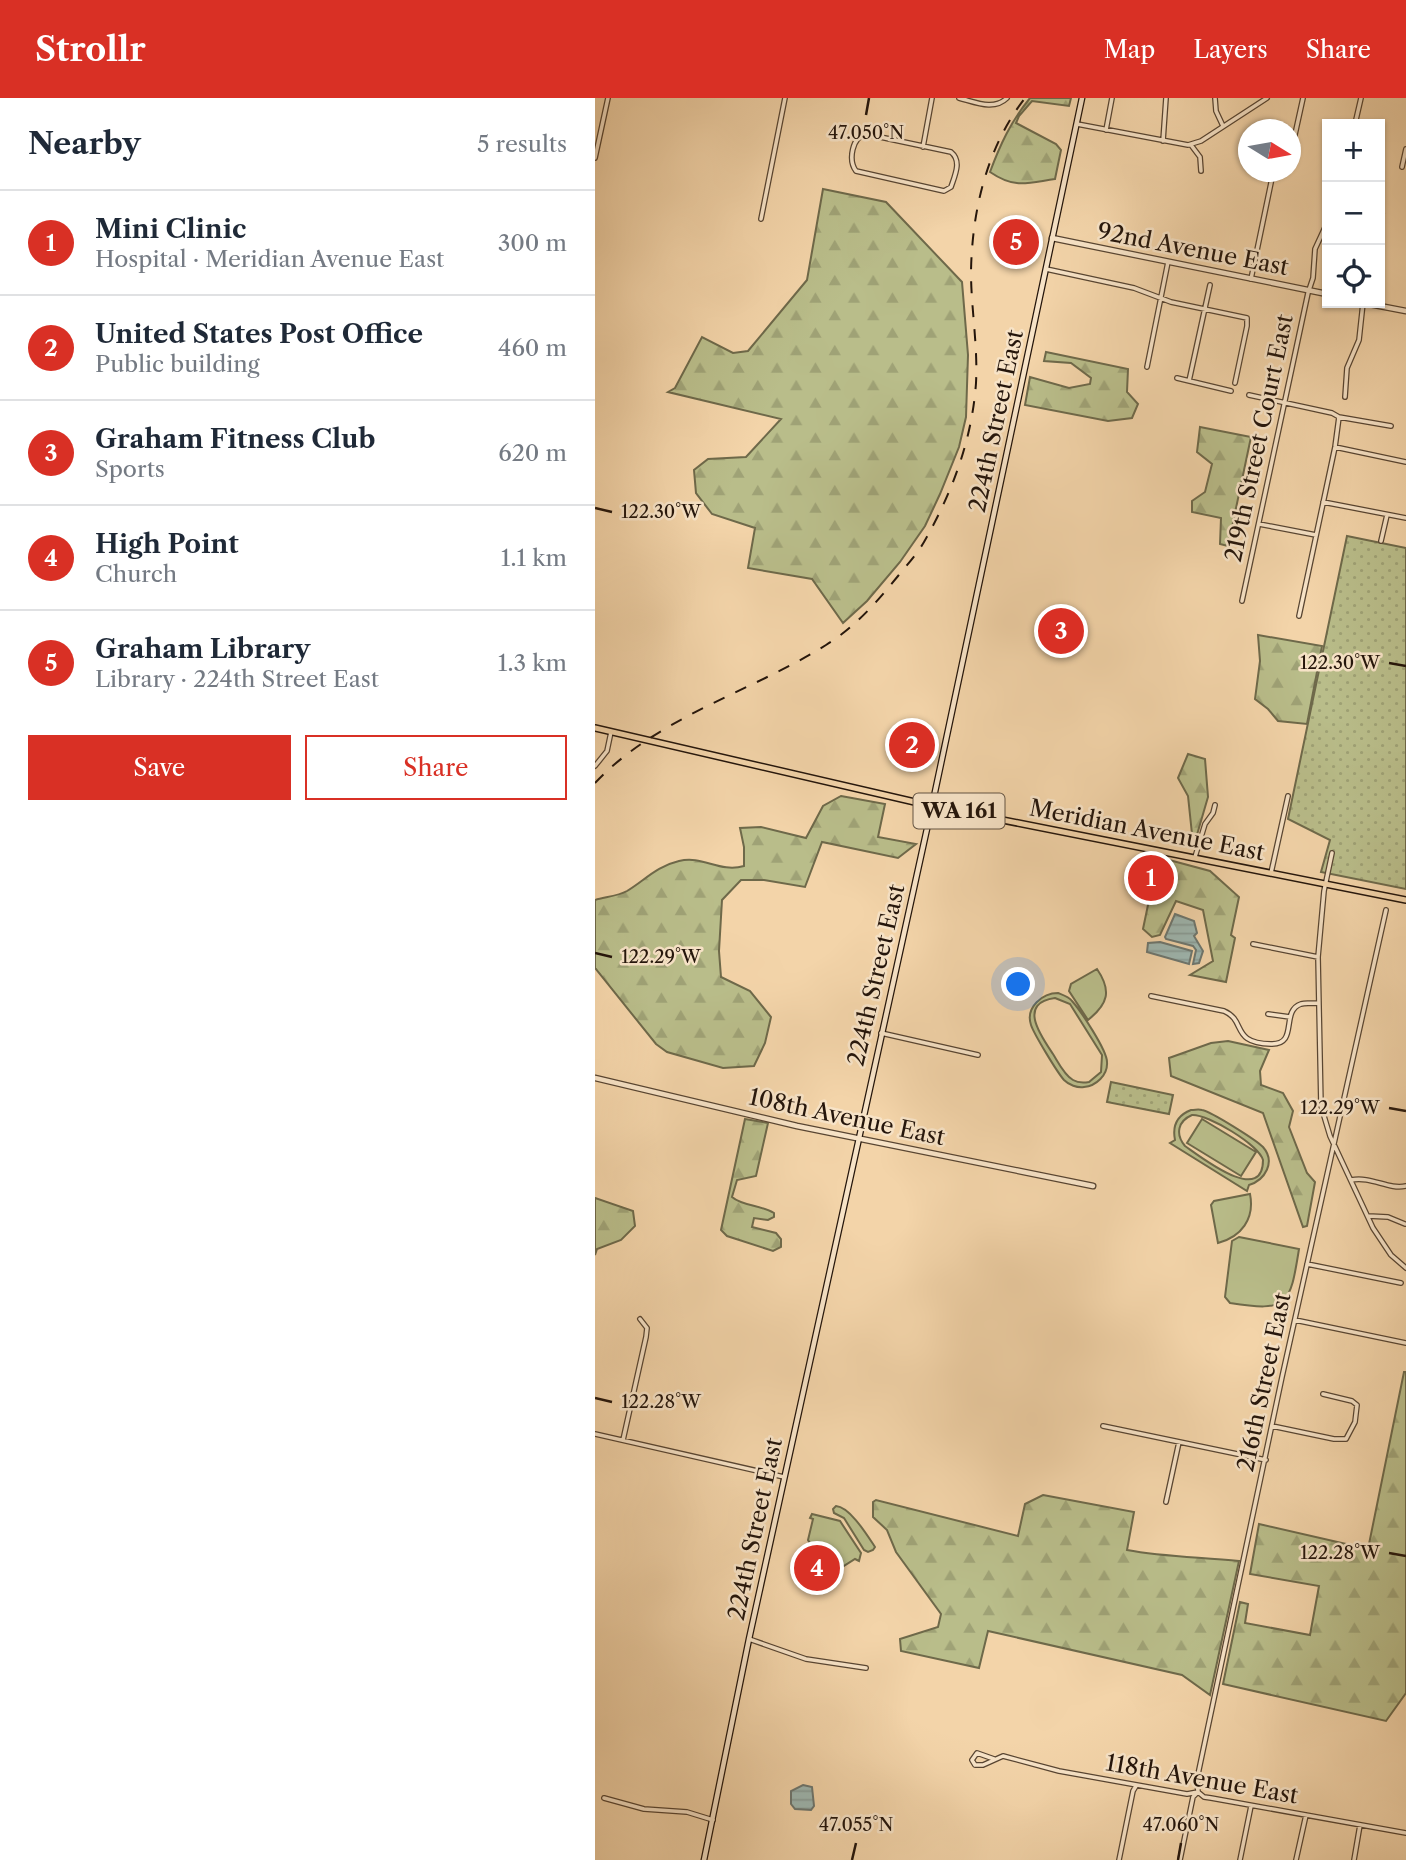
<!DOCTYPE html>
<html lang="en">
<head>
<meta charset="utf-8">
<style>
  :root { --surface:#fff; --page:#f2f2f3; --text:#1f2937; --muted:#747a83; --line:#e0e1e3; --accent:#d93025 }
  body { margin:0; font-family:"Libre Caslon Text",serif; background:var(--page); color:var(--text) }
  .controls { position:absolute; right:21px; top:21px; display:grid; overflow:hidden; border-radius:0px; box-shadow:0 2px 5px #0004 }
  .controls button { width:63px; height:63px; display:grid; place-items:center; padding:0; border:0; border-bottom:2px solid var(--line); background:var(--surface); color:var(--text); font:35px sans-serif }
  .compass { position:absolute; left:643px; top:21px; width:63px; height:63px; border-radius:50%; background:var(--surface); box-shadow:0 2px 5px #0004; rotate:101deg }
  .you { position:absolute; left:424px; top:887px; width:24px; height:24px; margin:-18px; border:5px solid #fff; border-radius:50%; background:#1a73e8; box-shadow:0 0 0 10px #1a73e833 }
  .badge { display:grid; place-items:center; width:46px; height:46px; border-radius:50%; background:var(--accent); color:#fff; font-size:23px; font-weight:700 }
  .pin { position:absolute; translate:-50% -50%; border:4px solid #fff; box-shadow:0 2px 7px #0006 }
  .list { margin:0; padding:0; list-style:none }
  h2 { display:flex; justify-content:space-between; align-items:center; height:91px; margin:0; padding:0 28px; font-size:30px }
  h2 small { font-size:23px; font-weight:400; color:var(--muted) }
  .list li { display:grid; grid-template-columns:46px 1fr auto; gap:21px; align-items:center; box-sizing:border-box; height:105px; padding:0 28px; border-top:2px solid var(--line) }
  .list b { display:block; font-size:26px; white-space:nowrap }
  .list p { margin:0; font-size:23px; white-space:nowrap; color:var(--muted) }
  .list em { font-size:23px; font-style:normal; color:var(--muted) }
  .actions { display:flex; gap:14px; padding:21px 28px }
  .actions a { flex:1; padding:16px 0; border:2px solid var(--accent); border-radius:0px; text-align:center; font-size:24px; color:var(--accent) }
  .actions .main { background:var(--accent); color:#fff }
  .icon { flex:none; width:38px; height:38px; fill:none; stroke:currentColor; stroke-width:2; stroke-linecap:round; stroke-linejoin:round }
  .map { position:relative; flex:none; width:811px; height:1762px; overflow:hidden }
  header { display:flex; align-items:center; gap:42px; box-sizing:border-box; height:98px; padding:0 35px; background:var(--accent); color:#fff }
  header strong { font-size:33px }
  nav { display:flex; gap:38px; margin-inline-start:auto; font-size:24px }
  main { display:flex }
  aside { flex:1; background:var(--surface) }
  .map>svg:first-child { display:block }
</style>
</head>
<body>
<header>
<strong>Strollr</strong>
<nav><a>Map</a><a>Layers</a><a>Share</a></nav>
</header>
<main>
<aside>
<h2>Nearby<small>5 results</small></h2>
<ul class="list">
<li><span class="badge">1</span><div><b>Mini Clinic</b><p>Hospital · Meridian Avenue East</p></div><em>300 m</em></li>
<li><span class="badge">2</span><div><b>United States Post Office</b><p>Public building</p></div><em>460 m</em></li>
<li><span class="badge">3</span><div><b>Graham Fitness Club</b><p>Sports</p></div><em>620 m</em></li>
<li><span class="badge">4</span><div><b>High Point</b><p>Church</p></div><em>1.1 km</em></li>
<li><span class="badge">5</span><div><b>Graham Library</b><p>Library · 224th Street East</p></div><em>1.3 km</em></li>
</ul>
<div class="actions"><a class="main">Save</a><a>Share</a></div>
</aside>
<div class="map">
<svg width="811" height="1762" viewBox="0 0 811 1762">
  <defs>
    <pattern id="forest-firs" width="22" height="20" patternUnits="userSpaceOnUse" patternTransform="scale(1.75)"><rect width="22" height="20" fill="#b9bd8a"/><path d="M5 1l3.5 6h-7zM16 11l3.5 6h-7z" fill="#9fa276"/></pattern>
    <pattern id="park-dots" width="8" height="8" patternUnits="userSpaceOnUse" patternTransform="scale(1.75)"><rect width="8" height="8" fill="#b9bd8a"/><path d="M2 2h.1M6 6h.1" fill="none" stroke="#9fa276" stroke-width="1.8" stroke-linecap="round"/></pattern>
    <pattern id="water-rules" width="6" height="5" patternUnits="userSpaceOnUse" patternTransform="scale(1.75)"><rect width="6" height="5" fill="#9eb7b1"/><path d="M0 2.5h6" fill="none" stroke="#889c97"/></pattern>
  </defs>
  <rect width="100%" height="100%" fill="#f3d4a9"/>
  <filter id="stains"><feTurbulence type="fractalNoise" baseFrequency=".00286" numOctaves="4"/><feColorMatrix values="0 0 0 0 .2 0 0 0 0 .09 0 0 0 0 .02 0 0 0 .5 -.17"/></filter>
  <radialGradient id="worn" r=".72"><stop offset=".6" stop-color="#630" stop-opacity="0"/><stop offset="1" stop-color="#630" stop-opacity=".3"/></radialGradient>
  <path fill="#b9bd8a" stroke="#6e694a" stroke-width="2" fill-rule="evenodd" d="M 502,871 C 517,893 513,906 493,922 L 474,893 L 476,886 Z
    M 463,895 C 468,897 474,899 477,903 C 485,912 512,952 512,964 C 513,977 501,988 489,989 C 482,990 474,987 469,982 C 462,974 439,936 436,927 C 430,909 448,895 463,895 ZM 460,900 L 475,906 L 507,957 L 506,974 L 494,984 C 488,985 483,985 478,982 C 469,977 463,964 458,956 C 446,938 422,905 460,900 Z
    M 596,1012 C 601,1012 603,1011 607,1012 C 617,1014 661,1042 668,1049 C 681,1064 670,1082 654,1087 L 652,1093 L 575,1045 L 580,1042 C 577,1027 583,1017 596,1012 ZM 597,1017 C 613,1016 664,1047 668,1062 C 668,1108 606,1059 590,1048 C 580,1036 583,1023 597,1017 Z
    M 607,1021 L 661,1054 L 646,1078 L 592,1045 Z
    M 655,1096 C 660,1121 646,1139 623,1145 L 616,1107 L 619,1103 Z
    M 644,1139 L 704,1151 C 695,1208 693,1214 635,1205 L 630,1199 L 637,1143 Z
    M 241,1408 C 255,1409 272,1437 280,1449 L 278,1452 L 273,1454 L 269,1452 L 249,1420 L 239,1415 L 238,1411 Z
    M 217,1416 L 245,1423 L 266,1455 L 264,1463 L 260,1461 L 233,1478 L 230,1473 L 241,1465 C 238,1453 232,1450 219,1448 L 224,1453 L 214,1459 L 212,1457 L 218,1450 L 213,1442 L 218,1421 L 215,1420 Z"/>
  <path fill="url(#forest-firs)" stroke="#6e694a" stroke-width="2" d="M 435,0 L 476,0 L 474,8 L 437,3 L 424,18 L 421,25 L 461,46 L 466,52 L 460,81 C 432,85 420,91 395,74 C 405,47 416,23 435,0 Z
    M 228,91 L 291,104 L 367,184 L 373,257 L 371,319 L 364,349 L 345,396 L 330,428 L 305,464 L 272,503 L 248,525 L 217,481 L 153,470 L 160,430 L 117,416 L 101,395 L 99,372 L 113,361 L 151,359 L 186,321 L 73,294 L 80,290 L 107,239 L 138,255 L 153,253 L 212,182 Z
    M 451,254 L 533,271 L 532,294 L 543,306 L 537,320 L 513,323 L 430,307 L 435,279 L 474,290 L 495,286 L 496,280 L 476,265 L 449,263 Z
    M 605,329 L 656,339 L 633,448 L 625,446 L 626,420 L 597,414 L 597,403 L 610,394 L 617,366 L 602,354 Z
    M 663,537 L 727,548 L 712,626 L 683,623 L 673,611 L 660,601 L 665,563 Z
    M 593,656 L 610,661 L 613,699 L 601,740 L 597,736 L 593,698 L 583,680 Z
    M 246,698 L 290,706 L 283,739 L 321,746 L 303,760 L 227,744 L 210,789 L 169,782 L 146,782 L 127,802 L 124,853 L 126,879 L 155,893 L 176,919 L 170,945 L 159,968 L 128,970 L 72,954 L 61,946 L 0,870 L 0,802 C 10,799 23,798 32,793 C 50,782 62,768 84,763 C 108,757 124,775 149,768 L 149,749 L 145,730 L 166,729 L 211,740 L 228,708 Z
    M 563,759 L 615,773 L 644,799 L 636,837 L 640,840 L 631,884 L 595,877 L 618,863 L 608,812 L 581,803 L 565,837 L 557,839 L 548,831 Z
    M 633,943 L 674,952 L 665,973 L 666,987 L 688,995 L 698,1013 L 694,1029 L 712,1075 L 720,1084 L 712,1128 L 708,1129 L 668,1015 L 576,978 L 574,960 L 616,945 Z
    M 150,1021 L 173,1025 L 161,1078 L 142,1082 L 137,1099 C 147,1108 166,1107 179,1115 L 179,1119 L 173,1122 L 159,1120 L 157,1129 L 181,1135 L 186,1141 L 186,1149 L 178,1153 L 132,1138 L 126,1132 Z
    M 0,1100 L 38,1113 L 40,1128 L 26,1142 L 2,1151 L 0,1157 Z
    M 809,1274 L 811,1274 L 811,1595 L 791,1623 L 628,1586 L 645,1504 L 653,1506 L 650,1525 L 715,1537 L 724,1488 L 655,1476 L 664,1426 L 773,1451 Z
    M 448,1397 L 539,1414 L 532,1452 C 569,1459 606,1459 644,1463 L 615,1597 L 587,1577 L 393,1533 L 384,1570 L 306,1553 L 305,1541 L 343,1529 L 346,1516 L 301,1454 L 292,1432 L 278,1419 L 278,1404 L 281,1402 L 423,1438 L 430,1406 Z"/>
  <path fill="url(#park-dots)" stroke="#6e694a" stroke-width="2" d="M 752,438 L 811,450 L 811,791 L 726,774 L 735,742 L 693,721 Z
    M 516,984 L 578,997 L 574,1016 L 512,1004 Z"/>
  <path fill="url(#water-rules)" stroke="#6d766f" stroke-width="2" d="M 580,816 L 599,823 L 602,835 L 599,838 L 608,853 L 604,865 L 598,866 L 601,852 L 598,848 L 571,841 L 570,839 Z
    M 565,844 L 597,853 L 594,866 L 552,854 L 553,845 Z
    M 208,1687 L 217,1689 L 219,1708 L 216,1712 L 200,1711 L 196,1706 L 196,1693 Z"/>
  <g fill="none" stroke-linecap="round" stroke-linejoin="round">
    <defs>
      <path id="minor" d="M 364,0 C 380,4 399,13 412,0
        M 620,0 L 621,13 L 628,28
        M 482,26 L 593,47 L 606,43 L 672,0
        M 760,26 L 766,0
        M 511,32 L 517,0
        M 271,36 L 356,54 C 367,63 360,77 356,89 L 349,93 L 261,73 C 253,62 257,39 271,36 Z
        M 699,41 L 708,0
        M 568,43 L 571,0
        M 596,47 L 605,59 L 606,73
        M 328,49 L 337,0
        M 0,60 L 13,0
        M 807,69 L 811,51
        M 785,120 L 787,116
        M 166,121 L 190,0
        M 451,171 L 539,190 L 576,204 L 652,220 L 652,228 L 640,285
        M 656,181 L 677,80
        M 552,269 L 573,164
        M 582,280 L 636,293
        M 594,283 L 615,187
        M 654,297 L 737,315 L 744,319 L 796,328
        M 750,299 L 752,270 L 764,242 L 768,205
        M 740,349 L 811,364
        M 728,404 L 811,420
        M 664,426 L 721,437
        M 786,443 L 792,417
        M 647,503 L 713,195 L 718,180 L 720,151 L 732,125 L 732,105
        M 704,518 L 740,349 L 744,319
        M 0,668 L 12,653 L 16,634
        M 737,755 L 729,793 L 723,859 L 726,1008 L 735,1038 L 778,1130 L 796,1157 L 811,1170
        M 600,759 L 610,726 L 618,715 L 620,707
        M 676,775 L 693,698
        M 658,846 L 723,859
        M 556,898 L 629,913 C 652,923 635,945 676,946 C 704,947 685,913 706,906 C 711,905 718,905 723,905
        M 673,916 L 695,919
        M 286,935 L 383,957
        M 756,1082 C 777,1078 793,1092 811,1088
        M 773,1118 L 793,1119 L 810,1126
        M 712,1166 L 806,1185
        M 700,1222 L 811,1245
        M 508,1328 L 671,1362
        M 677,1328 L 739,1341 L 751,1341 L 760,1324 L 762,1307 L 757,1303 L 728,1296
        M 0,1336 L 189,1379
        M 28,1342 L 51,1239 L 52,1230 L 45,1221
        M 571,1404 L 584,1344
        M 154,1541 L 211,1561 L 271,1570
        M 399,1661 L 382,1655 L 377,1662 L 380,1667 L 388,1667 L 408,1658 L 464,1673 L 592,1696 L 603,1694 L 609,1699 L 616,1700 L 811,1735
        M 9,1700 L 49,1711 L 92,1714 L 118,1722
        M 524,1762 L 538,1693 L 541,1688
        M 585,1762 L 598,1699 L 603,1694 L 602,1681 L 687,1279 L 791,812
        M 645,1762 L 656,1708
        M 701,1762 L 711,1717
        M 759,1762 L 765,1727"/>
      <path id="tertiary" d="M 457,140 L 732,196
        M 769,205 L 811,213
        M 0,980 L 202,1028 L 498,1088"/>
      <path id="secondary" d="M 109,1762 L 154,1541 L 337,708 L 487,0"/>
      <path id="primary" d="M 0,630 L 337,708 L 811,802"/>
    </defs>
    <use href="#minor" stroke="#584532" stroke-width="6"/>
    <use href="#tertiary" stroke="#584532" stroke-width="7"/>
    <use href="#secondary" stroke="#24150b" stroke-width="7"/>
    <use href="#primary" stroke="#24150b" stroke-width="8"/>
    <use href="#minor" stroke="#f7e3c7" stroke-width="3.5"/>
    <use href="#tertiary" stroke="#f7e3c7" stroke-width="4.5"/>
    <use href="#secondary" stroke="#f7e3c7" stroke-width="4.5"/>
    <use href="#primary" stroke="#f3d4a9" stroke-width="5"/>
    <path stroke="#24150b" stroke-width="2" stroke-dasharray="12 12" stroke-linecap="butt" d="M 0,685 C 62,619 156,594 231,547 C 260,529 282,504 303,478 C 312,467 322,456 329,444 C 357,395 377,342 381,285 C 383,248 376,210 376,174 C 377,112 392,49 430,0"/>
  </g>
  <path fill="none" stroke="#24150b" stroke-width="2.5" d="M 271,17 L 274,0M 0,410 L 17,414M 794,565 L 811,568M 0,855 L 17,859M 794,1010 L 811,1013M 0,1300 L 17,1304M 794,1455 L 811,1458M 257,1762 L 261,1745M 583,1762 L 586,1745"/>
  <g text-anchor="middle" stroke-width="5" stroke-linejoin="round" paint-order="stroke">
    <rect fill="#f7e3c7" stroke="#635343" stroke-width="2" x="318.5" y="695.5" width="91" height="35" rx="5"/>
    <g font-size="21" font-weight="bold" fill="#24150b">
      <text x="364" y="720">WA 161</text>
    </g>
    <g font-size="23" fill="#24150b" stroke="#f7e3c7">
      <text transform="translate(598 151) rotate(11)" y="8">92nd Avenue East</text>
      <text transform="translate(401 323) rotate(-78)" y="8">224th Street East</text>
      <text transform="translate(664 340) rotate(-78)" y="8">219th Street Court East</text>
      <text transform="translate(552 732) rotate(11)" y="8">Meridian Avenue East</text>
      <text transform="translate(281 877) rotate(-77)" y="8">224th Street East</text>
      <text transform="translate(252 1019) rotate(12)" y="8">108th Avenue East</text>
      <text transform="translate(669 1284) rotate(-78)" y="8">216th Street East</text>
      <text transform="translate(160 1431) rotate(-78)" y="8">224th Street East</text>
      <text transform="translate(607 1681) rotate(10)" y="8">118th Avenue East</text>
    </g>
  </g>
  <g font-size="18" text-anchor="middle" fill="#24150b" stroke="#f7e3c7" stroke-width="5" stroke-linejoin="round" paint-order="stroke">
    <text x="271" y="41">47.050°N</text>
    <text x="66" y="420">122.30°W</text>
    <text x="745" y="571">122.30°W</text>
    <text x="66" y="865">122.29°W</text>
    <text x="745" y="1016">122.29°W</text>
    <text x="66" y="1310">122.28°W</text>
    <text x="745" y="1461">122.28°W</text>
    <text x="261" y="1733">47.055°N</text>
    <text x="586" y="1733">47.060°N</text>
  </g>
  <rect width="100%" height="100%" filter="url(#stains)"/>
  <rect width="100%" height="100%" fill="url(#worn)"/>
</svg>
<div class="controls">
<button>+</button>
<button>−</button>
<button><svg class="icon" aria-label="locate" viewBox="0 0 24 24"><circle cx="12" cy="12" r="6"/><path d="M12 2v4M12 18v4M2 12h4M18 12h4"/></svg></button>
</div>
<svg class="compass" viewBox="-18 -18 36 36"><path d="M0-13l5 13h-10z" fill="#e53935"/><path d="M0 13l5-13h-10z" fill="#747a83"/></svg>
<div class="you"></div>
<div class="pin badge" style="left:556px;top:780px">1</div>
<div class="pin badge" style="left:317px;top:647px">2</div>
<div class="pin badge" style="left:466px;top:533px">3</div>
<div class="pin badge" style="left:222px;top:1470px">4</div>
<div class="pin badge" style="left:421px;top:144px">5</div>
</div>
</main>
</body>
</html>
